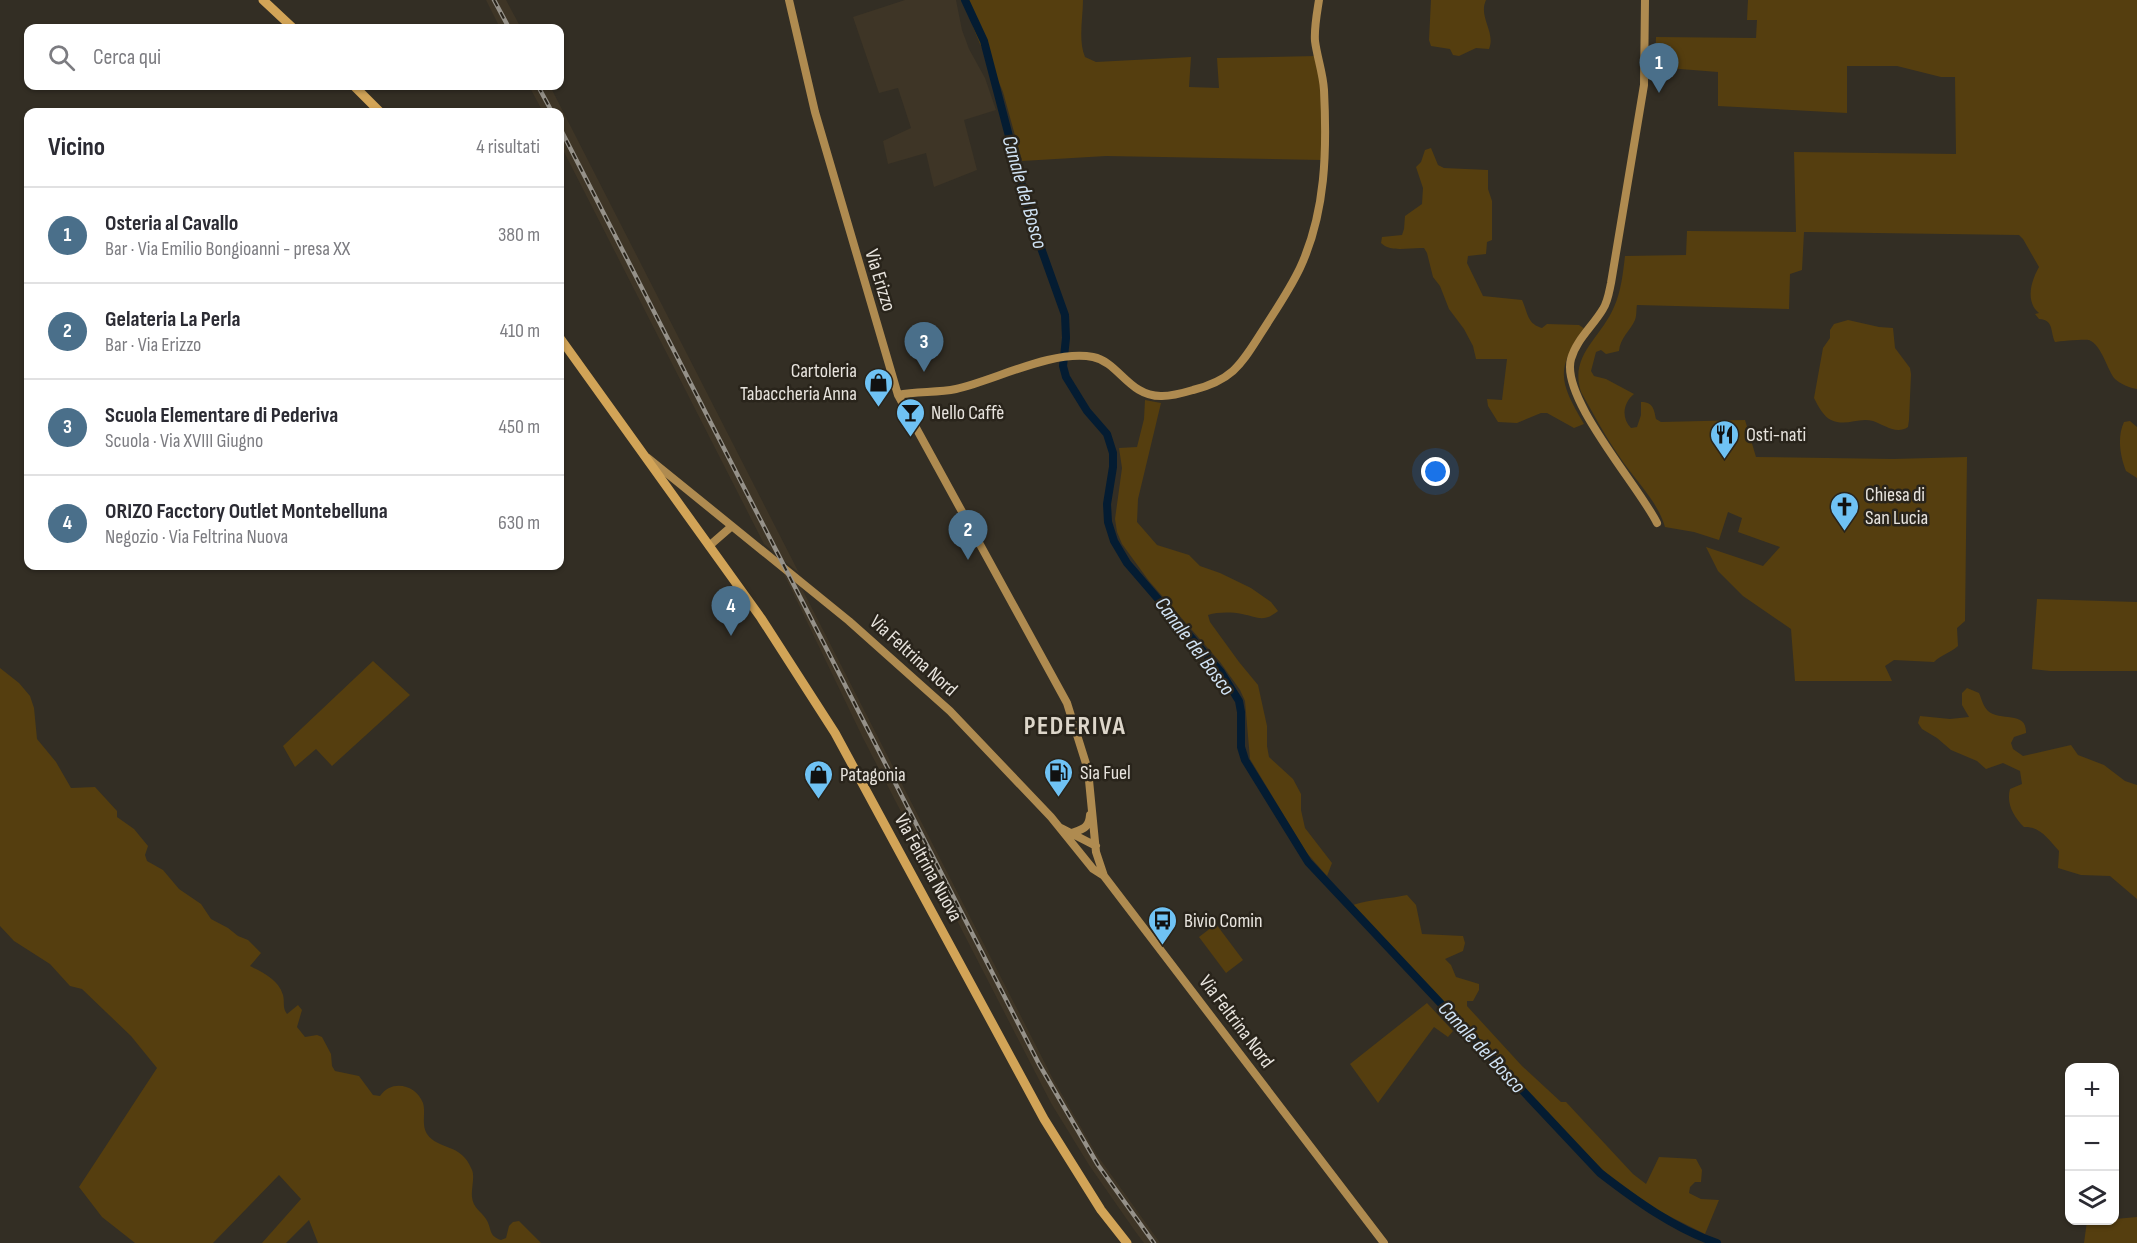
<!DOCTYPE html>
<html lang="it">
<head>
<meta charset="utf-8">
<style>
  :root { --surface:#fff; --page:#f7f7f7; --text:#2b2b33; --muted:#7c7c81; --line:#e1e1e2; --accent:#4a6f8a }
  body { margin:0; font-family:"Sofia Sans Condensed",sans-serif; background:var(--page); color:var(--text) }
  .controls { position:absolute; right:18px; bottom:18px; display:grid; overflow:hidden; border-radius:12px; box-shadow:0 2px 4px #0004 }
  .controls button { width:54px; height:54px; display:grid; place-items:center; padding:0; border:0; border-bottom:2px solid var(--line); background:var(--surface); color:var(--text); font:30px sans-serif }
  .you { position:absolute; left:1436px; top:472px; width:21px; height:21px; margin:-15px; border:4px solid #fff; border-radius:50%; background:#1a73e8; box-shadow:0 0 0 9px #1a73e833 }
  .badge { display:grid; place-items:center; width:39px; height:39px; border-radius:50%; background:var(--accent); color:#fff; font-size:20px; font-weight:700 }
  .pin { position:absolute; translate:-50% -50px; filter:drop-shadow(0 2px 3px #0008) }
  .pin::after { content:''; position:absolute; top:32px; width:21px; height:18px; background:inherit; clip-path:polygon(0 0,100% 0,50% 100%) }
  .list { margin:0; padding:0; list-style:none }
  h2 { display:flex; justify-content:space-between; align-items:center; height:78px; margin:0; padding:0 24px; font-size:26px }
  h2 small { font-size:20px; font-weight:400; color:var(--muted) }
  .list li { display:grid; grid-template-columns:39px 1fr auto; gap:18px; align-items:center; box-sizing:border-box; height:96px; padding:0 24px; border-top:2px solid var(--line) }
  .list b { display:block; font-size:22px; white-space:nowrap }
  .list p { margin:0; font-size:20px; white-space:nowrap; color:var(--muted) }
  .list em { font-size:20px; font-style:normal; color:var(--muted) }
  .icon { flex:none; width:33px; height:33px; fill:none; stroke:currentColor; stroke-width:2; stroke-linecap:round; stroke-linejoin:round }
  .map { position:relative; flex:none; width:2137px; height:1243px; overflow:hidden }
  .search { position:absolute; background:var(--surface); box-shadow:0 2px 4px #0004; left:24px; top:24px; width:540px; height:66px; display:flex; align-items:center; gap:15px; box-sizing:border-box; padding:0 21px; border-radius:12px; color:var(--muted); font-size:22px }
  .panel { position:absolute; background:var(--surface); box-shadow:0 2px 4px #0004; left:24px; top:108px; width:540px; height:462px; border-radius:12px }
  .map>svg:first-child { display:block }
</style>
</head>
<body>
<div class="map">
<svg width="2137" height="1243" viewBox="0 0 2137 1243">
  <rect width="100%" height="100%" fill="#332e24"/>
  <path fill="#3e3526" d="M 486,0 L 506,0 L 521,28 L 500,28 Z
    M 905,0 L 956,0 L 962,30 L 969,49 L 985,78 L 996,110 L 964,120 L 977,170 L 934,187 L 926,153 L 888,164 L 883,141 L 911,128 L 898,88 L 879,93 L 853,17 Z
    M 529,86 L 550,86 L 799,573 L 764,544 L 560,144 L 560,112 L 543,112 Z
    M 782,570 L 800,585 L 1053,1079 L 1097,1155 L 1160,1243 L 1144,1243 L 1135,1231 L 1089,1165 L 1051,1103 L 863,738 Z"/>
  <path fill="#553e0f" d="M 968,0 L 1083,0 C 1083,17 1078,41 1085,57 L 1096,62 L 1191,57 L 1189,87 L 1219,88 L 1217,58 L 1317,56 L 1322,91 L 1322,160 L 1106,156 L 1022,161 L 1003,92 L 995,73 L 980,44 L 973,27 Z
    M 1431,0 L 1486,0 C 1478,17 1496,32 1489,49 L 1476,48 L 1459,56 L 1453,55 L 1450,49 L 1431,46 L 1429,40 Z
    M 1748,0 L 2137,0 L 2137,389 C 2130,388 2120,384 2115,379 C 2107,370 2102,345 2089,340 C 2086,339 2060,341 2055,342 C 2050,331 2054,320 2039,319 L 2035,314 L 2039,313 C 2025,302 2031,281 2039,267 L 2023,239 L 2019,235 L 1804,232 L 1802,270 L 1790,274 L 1789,309 L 1637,305 C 1636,309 1637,315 1635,320 C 1630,331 1620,338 1619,351 L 1606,354 L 1601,350 L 1596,352 L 1591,371 L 1594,376 L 1606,379 L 1634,394 C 1623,403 1621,418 1631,428 L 1637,427 L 1641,415 L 1641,402 C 1653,402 1654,409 1656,419 L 1661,422 L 1745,420 L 1756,457 L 1893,459 L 1967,457 L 1965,621 L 1957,628 L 1958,646 C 1950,653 1941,655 1934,662 L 1894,660 L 1885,666 L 1892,681 L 1795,681 L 1791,629 L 1743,596 L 1718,571 L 1706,547 L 1763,566 L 1780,547 L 1738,532 L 1742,518 L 1728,512 L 1719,540 L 1694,532 L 1665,527 C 1657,500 1634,479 1619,456 C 1605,436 1593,413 1581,392 C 1569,355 1601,338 1614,307 C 1621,292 1623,273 1625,256 L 1686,255 L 1687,231 L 1796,232 L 1794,152 L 1956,154 L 1955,77 L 1941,77 L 1897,66 L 1847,66 L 1847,113 L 1718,106 L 1718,72 L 1655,67 L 1656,37 L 1756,38 L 1757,20 L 1747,20 Z
    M 1431,148 L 1438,165 L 1444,168 L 1488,170 L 1488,189 L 1492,201 L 1492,240 L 1487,242 L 1486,254 L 1468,256 L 1467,263 L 1483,296 L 1522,300 C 1528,313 1527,324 1542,328 L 1547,324 L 1579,325 L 1585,329 C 1554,369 1560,383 1584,424 L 1574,428 L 1547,413 L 1541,413 L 1517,423 L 1498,422 L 1488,406 L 1487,399 L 1502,400 L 1507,359 L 1476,359 L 1473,346 L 1464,329 L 1449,309 L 1440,286 L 1433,277 L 1427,253 L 1424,248 C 1410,247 1391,253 1381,243 L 1382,237 L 1402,235 L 1404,229 L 1405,216 L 1422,204 L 1423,188 L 1416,167 L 1421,162 L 1425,150 Z
    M 1848,320 L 1879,327 L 1893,328 L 1895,348 L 1910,368 L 1911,374 L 1909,420 L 1908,427 C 1896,435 1885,425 1873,421 C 1858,417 1846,427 1831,420 C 1824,417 1818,406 1814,398 L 1823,348 L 1830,338 L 1830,330 L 1834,324 Z
    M 1145,400 L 1161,403 L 1138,499 L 1137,522 L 1157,545 L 1189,555 L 1200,566 L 1220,573 L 1251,588 L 1271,602 L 1278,611 C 1263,623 1258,617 1242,614 C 1231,612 1218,612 1208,615 L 1210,622 L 1239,662 L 1258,685 L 1267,726 L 1267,746 L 1269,757 L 1293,779 L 1301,794 L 1301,810 L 1305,828 L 1332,863 L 1327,876 L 1306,852 L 1250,759 L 1245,701 L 1240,690 L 1220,662 L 1149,581 L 1122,544 L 1117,532 L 1115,519 L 1122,468 L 1119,448 L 1137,447 L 1144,419 Z
    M 2130,421 L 2137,427 L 2137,478 L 2126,471 C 2120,456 2117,437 2124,422 Z
    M 2037,599 L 2137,602 L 2137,671 L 2050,671 L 2032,669 Z
    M 373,661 L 410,695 L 332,766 L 316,749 L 295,767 L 283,746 Z
    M 0,668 L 19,683 L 30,696 L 34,708 L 37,739 L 56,762 L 71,788 L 95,787 L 117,811 L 117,817 L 134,829 L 148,846 L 145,855 L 147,861 L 163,870 L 179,889 L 201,904 L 211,919 L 228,928 L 238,936 L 248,940 L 261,953 L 250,966 C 263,973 278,979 283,995 C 285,1003 282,1007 287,1014 L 298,1005 L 302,1010 L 297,1027 L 305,1037 L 317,1035 L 322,1037 L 331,1054 L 332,1066 L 335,1071 L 359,1076 L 373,1095 L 380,1096 C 391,1079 416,1084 423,1103 C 426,1113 421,1125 427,1134 C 439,1151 461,1142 472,1170 C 475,1177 471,1189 472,1197 C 473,1208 481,1211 486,1219 C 492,1228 488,1236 501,1240 L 506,1238 L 509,1226 L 513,1222 L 519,1221 L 541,1243 L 318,1243 L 309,1220 L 286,1243 L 262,1243 L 301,1199 L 279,1175 L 213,1243 L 135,1243 L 102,1217 L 79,1187 L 157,1068 L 131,1036 L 82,989 L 70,986 L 50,964 L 14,941 L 0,926 Z
    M 1967,688 L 1979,693 C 1982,700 1983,706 1988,711 C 2000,722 2027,710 2026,733 L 2014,737 L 2011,743 L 2013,749 L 2023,756 L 2071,745 L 2078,755 L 2104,765 L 2125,781 L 2137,785 L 2137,899 L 2110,876 L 2081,875 L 2058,868 L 2059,851 C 2049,840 2040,826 2024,827 C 2014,817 2006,804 2010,789 L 2022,784 L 2020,771 L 2003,763 L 1986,769 L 1977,761 L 1951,750 L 1937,738 L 1922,729 L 1918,723 L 1920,716 L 1950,719 L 1969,717 L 1962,705 L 1962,693 Z
    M 1407,895 L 1416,905 L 1422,934 L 1463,936 L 1465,943 L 1463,951 L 1445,959 L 1451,965 L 1456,977 L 1479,984 L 1479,990 L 1473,1001 L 1467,1001 L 1467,1006 L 1522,1066 L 1561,1102 L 1566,1102 L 1633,1174 L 1646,1184 L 1659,1157 L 1696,1159 L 1702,1170 L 1701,1182 L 1695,1182 L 1690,1187 L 1689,1193 L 1701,1199 L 1719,1200 L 1705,1234 L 1655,1209 L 1618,1185 L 1561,1128 L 1501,1063 L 1468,1030 L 1353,905 C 1371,899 1389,899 1407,895 Z
    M 1216,924 L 1243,960 L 1226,973 L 1199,937 Z
    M 1427,1003 L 1453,1031 L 1448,1037 L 1434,1027 L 1378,1103 L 1350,1064 Z
    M 2137,1217 L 2137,1243 L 2084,1243 L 2087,1221 L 2114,1220 L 2115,1219 Z"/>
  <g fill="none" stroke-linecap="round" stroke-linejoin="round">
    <path stroke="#041c32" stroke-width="8" d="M 965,0 L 984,41 L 1031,220 L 1065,315 L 1066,338 L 1063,366 L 1066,377 L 1087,411 L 1107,434 L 1113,453 L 1113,467 L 1107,504 L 1108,522 L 1114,541 L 1127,563 L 1221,672 L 1239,701 L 1241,712 L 1241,747 L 1245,760 L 1308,862 L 1600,1173 C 1635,1200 1675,1229 1717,1243"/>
    <path stroke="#af8b50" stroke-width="8" d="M 789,0 L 815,112 L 898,395 L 1067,703 L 1088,770 L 1096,852 L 1104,876
      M 1645,0 L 1644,85 L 1611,283 C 1609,292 1608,301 1603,309 C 1593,326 1576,340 1571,359 C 1560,398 1639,486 1657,523
      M 898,395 C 917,391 937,393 956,389 C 995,380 1054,349 1093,357 C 1119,362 1129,397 1162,396 C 1172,396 1183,393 1193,390 C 1236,379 1242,362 1265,327 C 1277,308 1290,289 1300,268 C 1326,212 1327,150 1324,90 C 1323,73 1317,57 1315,41 C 1314,28 1317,13 1319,0
      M 648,458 L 849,621 L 950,711 L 1051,817 L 1093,869 L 1104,876 L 1384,1243
      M 709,546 L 732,526
      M 1061,828 L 1096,846
      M 1072,833 C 1083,829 1089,828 1090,815"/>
    <path stroke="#d2a457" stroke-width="9" d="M 263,0 L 293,28
      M 354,86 L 380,112
      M 560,338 L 761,618 L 835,733 L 1044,1119 L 1101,1210 L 1127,1243"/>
    <defs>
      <path id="rail" d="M 494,0 L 509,28
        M 538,86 L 552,112
        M 560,128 L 1039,1064 L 1098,1165 L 1154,1243"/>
    </defs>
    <use href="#rail" stroke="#959189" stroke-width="4.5"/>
    <use href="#rail" stroke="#29241b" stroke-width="2" stroke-dasharray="7" stroke-linecap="butt"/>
  </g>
  <defs>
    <symbol id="shop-pin" viewBox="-11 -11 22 30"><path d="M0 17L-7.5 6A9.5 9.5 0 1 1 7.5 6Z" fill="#6fc2f4" stroke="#29241b"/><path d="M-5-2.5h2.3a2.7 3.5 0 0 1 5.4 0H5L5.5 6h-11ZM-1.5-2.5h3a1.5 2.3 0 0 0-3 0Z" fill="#111"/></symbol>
    <symbol id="bar-pin" viewBox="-11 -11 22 30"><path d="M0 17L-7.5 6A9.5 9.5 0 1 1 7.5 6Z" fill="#6fc2f4" stroke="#29241b"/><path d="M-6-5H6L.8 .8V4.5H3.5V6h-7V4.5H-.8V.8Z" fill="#111"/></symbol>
    <symbol id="restaurant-pin" viewBox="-11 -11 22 30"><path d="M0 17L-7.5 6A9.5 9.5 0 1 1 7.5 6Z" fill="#6fc2f4" stroke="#29241b"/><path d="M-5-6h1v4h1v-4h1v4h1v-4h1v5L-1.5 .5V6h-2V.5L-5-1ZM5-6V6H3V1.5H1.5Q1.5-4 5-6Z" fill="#111"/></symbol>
    <symbol id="church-pin" viewBox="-11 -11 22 30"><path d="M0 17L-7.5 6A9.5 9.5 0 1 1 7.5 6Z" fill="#6fc2f4" stroke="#29241b"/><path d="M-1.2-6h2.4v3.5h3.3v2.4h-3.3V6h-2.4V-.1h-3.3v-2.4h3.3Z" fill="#111"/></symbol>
    <symbol id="fuel-pin" viewBox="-11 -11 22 30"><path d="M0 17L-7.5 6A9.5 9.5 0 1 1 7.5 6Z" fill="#6fc2f4" stroke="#29241b"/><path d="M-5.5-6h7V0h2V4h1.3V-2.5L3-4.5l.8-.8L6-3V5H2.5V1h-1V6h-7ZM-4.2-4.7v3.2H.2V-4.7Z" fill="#111"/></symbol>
    <symbol id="bus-pin" viewBox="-11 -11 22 30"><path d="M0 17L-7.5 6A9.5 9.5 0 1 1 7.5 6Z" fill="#6fc2f4" stroke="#29241b"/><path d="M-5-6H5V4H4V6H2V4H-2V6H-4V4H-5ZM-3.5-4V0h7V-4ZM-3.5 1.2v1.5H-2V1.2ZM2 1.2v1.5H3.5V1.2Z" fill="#111"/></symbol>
  </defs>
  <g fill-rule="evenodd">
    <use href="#shop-pin" x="862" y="366" width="33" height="45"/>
    <use href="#bar-pin" x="894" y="396" width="33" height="45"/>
    <use href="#restaurant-pin" x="1708" y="418" width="33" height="45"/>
    <use href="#church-pin" x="1828" y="490" width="33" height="45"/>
    <use href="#fuel-pin" x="1042" y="756" width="33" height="45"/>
    <use href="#shop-pin" x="802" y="758" width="33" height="45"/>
    <use href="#bus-pin" x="1146" y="904" width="33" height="45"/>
  </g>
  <g text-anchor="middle" stroke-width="5" stroke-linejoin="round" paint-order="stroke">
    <g font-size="20" fill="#e8e4de" stroke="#29241b">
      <text transform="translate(881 280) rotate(73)" y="7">Via Erizzo</text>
      <text transform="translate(914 655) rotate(42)" y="7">Via Feltrina Nord</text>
      <text transform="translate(929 867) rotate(61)" y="7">Via Feltrina Nuova</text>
      <text transform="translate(1237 1021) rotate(53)" y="7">Via Feltrina Nord</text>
    </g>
    <g font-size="20" fill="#e8e4de" stroke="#29241b" text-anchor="start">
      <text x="857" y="377" text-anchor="end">Cartoleria<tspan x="857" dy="23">Tabaccheria Anna</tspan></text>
      <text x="931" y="419">Nello Caffè</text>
      <text x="1746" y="441">Osti-nati</text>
      <text x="1865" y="501">Chiesa di<tspan x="1865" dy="23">San Lucia</tspan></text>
      <text x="1080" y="779">Sia Fuel</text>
      <text x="840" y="781">Patagonia</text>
      <text x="1184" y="927">Bivio Comin</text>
    </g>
    <g font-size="21" font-style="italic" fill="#d0e3f5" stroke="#29241b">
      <text transform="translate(1025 192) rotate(74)" y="7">Canale del Bosco</text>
      <text transform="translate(1195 646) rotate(53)" y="7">Canale del Bosco</text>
      <text transform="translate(1482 1047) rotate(47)" y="7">Canale del Bosco</text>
    </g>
    <g font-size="26" font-weight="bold" letter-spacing="1.5" fill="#ddd6ca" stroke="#29241b">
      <text x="1075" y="734">PEDERIVA</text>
    </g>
  </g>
</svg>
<div class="controls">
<button>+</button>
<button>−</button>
<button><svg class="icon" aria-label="layers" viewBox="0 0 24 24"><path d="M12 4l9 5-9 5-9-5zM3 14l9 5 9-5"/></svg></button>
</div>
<div class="you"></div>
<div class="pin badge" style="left:1659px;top:93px">1</div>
<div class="pin badge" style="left:968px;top:560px">2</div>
<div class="pin badge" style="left:924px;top:372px">3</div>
<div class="pin badge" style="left:731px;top:636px">4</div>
<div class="search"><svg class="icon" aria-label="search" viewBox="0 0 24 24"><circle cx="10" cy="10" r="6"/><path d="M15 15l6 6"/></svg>Cerca qui</div>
<section class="panel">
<h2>Vicino<small>4 risultati</small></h2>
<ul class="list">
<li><span class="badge">1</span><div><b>Osteria al Cavallo</b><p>Bar · Via Emilio Bongioanni - presa XX</p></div><em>380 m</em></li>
<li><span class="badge">2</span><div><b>Gelateria La Perla</b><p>Bar · Via Erizzo</p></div><em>410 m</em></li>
<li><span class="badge">3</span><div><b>Scuola Elementare di Pederiva</b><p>Scuola · Via XVIII Giugno</p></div><em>450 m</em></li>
<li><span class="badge">4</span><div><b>ORIZO Facctory Outlet Montebelluna</b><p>Negozio · Via Feltrina Nuova</p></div><em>630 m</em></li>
</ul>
</section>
</div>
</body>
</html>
